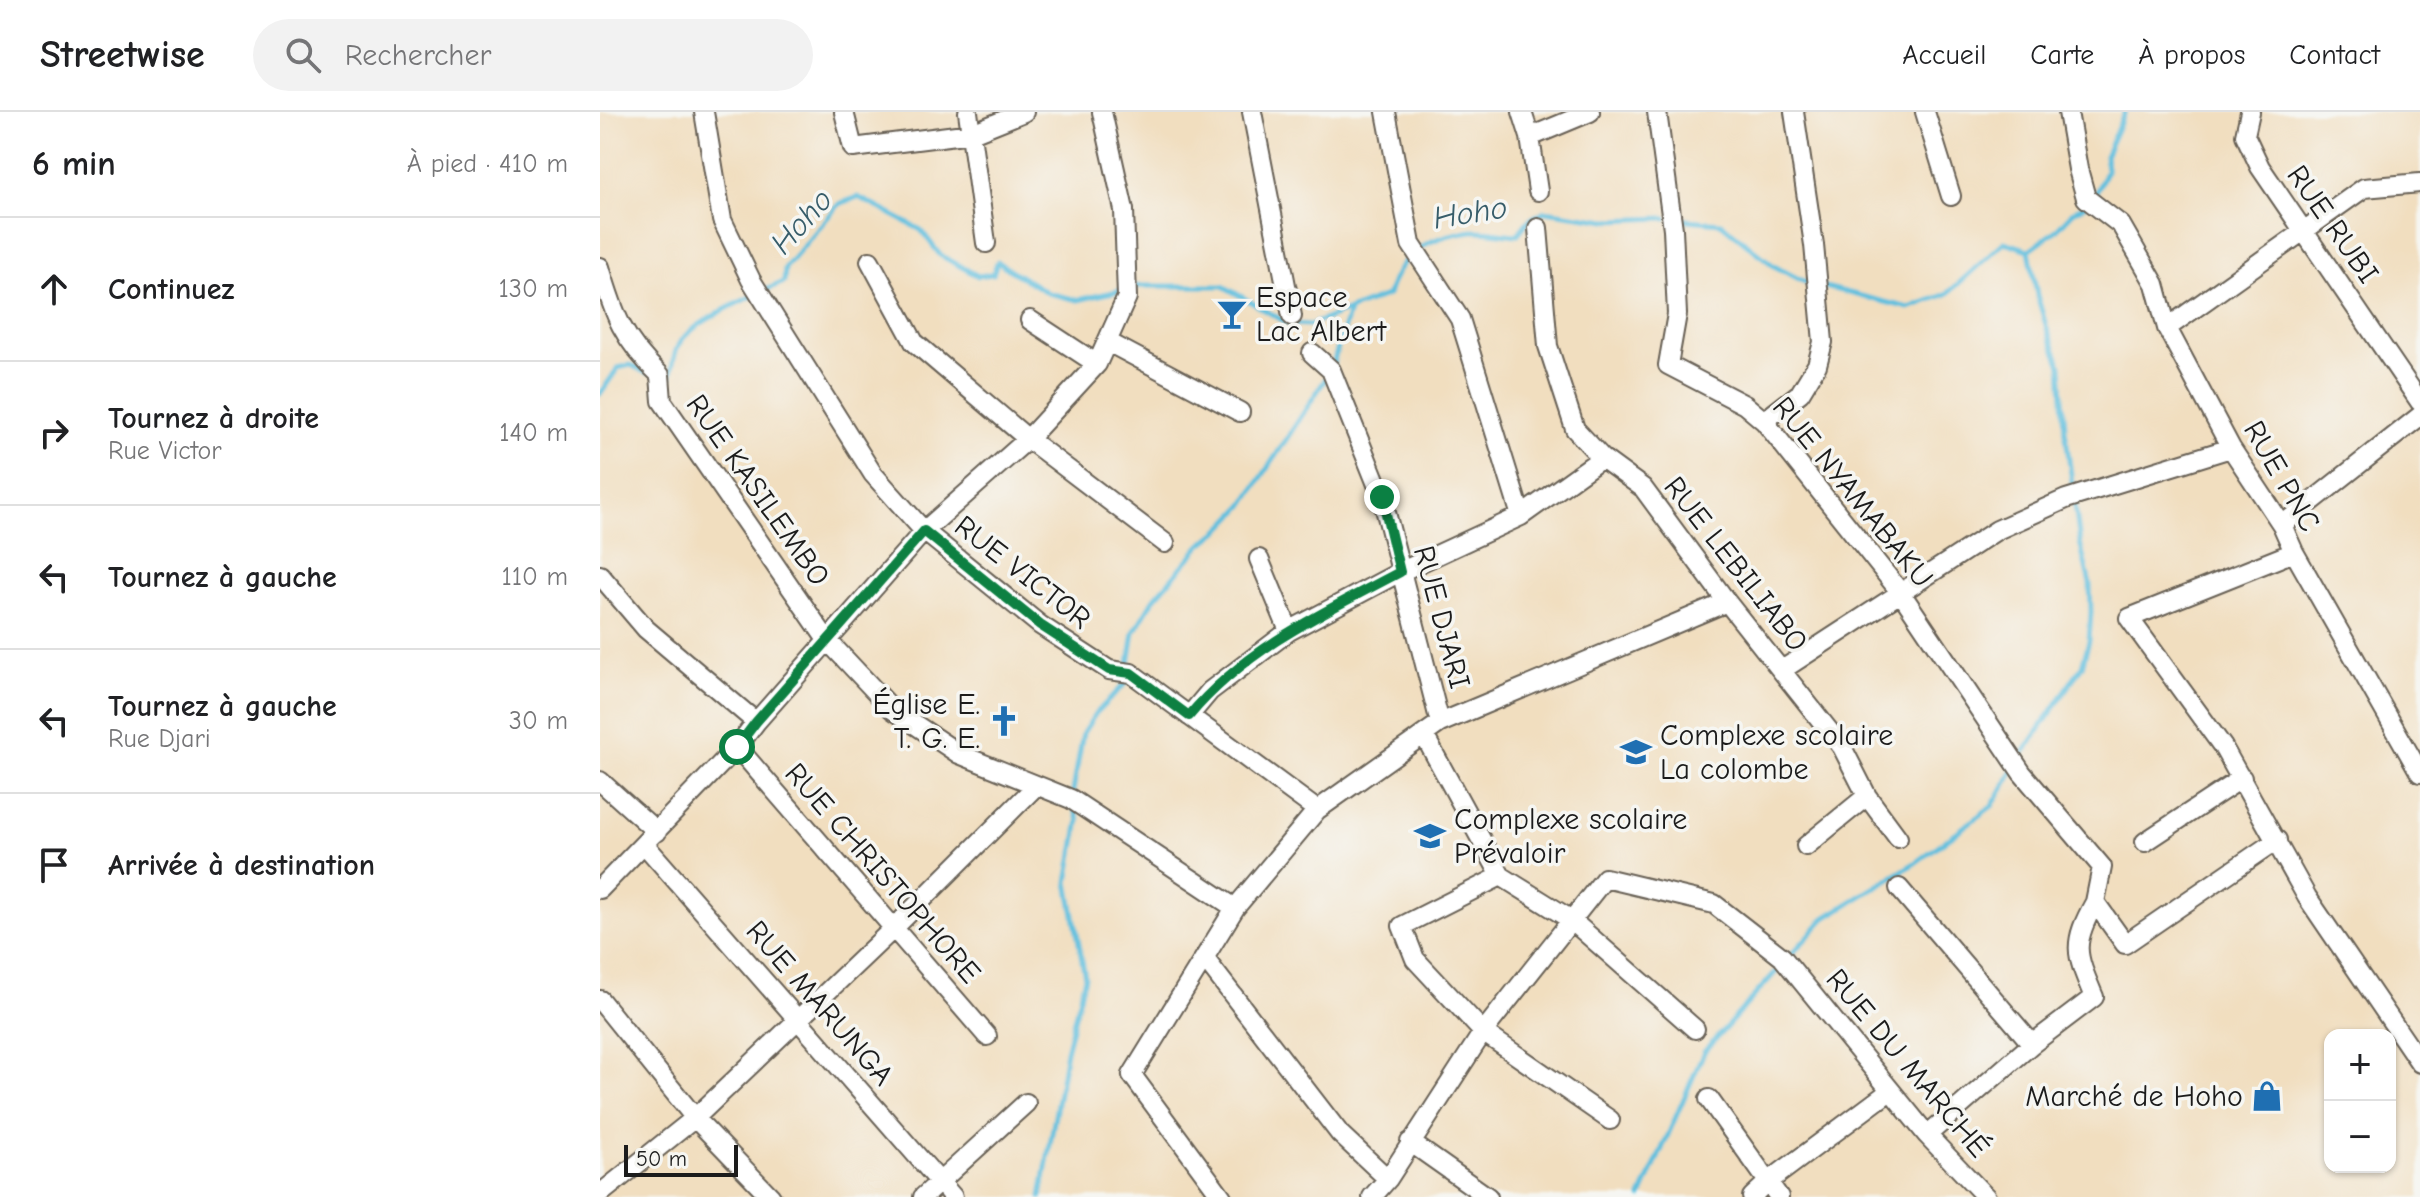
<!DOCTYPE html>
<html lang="fr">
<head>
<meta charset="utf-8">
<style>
  :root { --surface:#fff; --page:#f2f2f2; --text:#202124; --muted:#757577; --line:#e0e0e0 }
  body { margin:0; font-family:"Comic Neue",sans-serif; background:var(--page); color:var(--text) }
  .controls { position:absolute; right:24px; bottom:24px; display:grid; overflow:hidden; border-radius:16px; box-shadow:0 2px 6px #0004 }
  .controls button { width:72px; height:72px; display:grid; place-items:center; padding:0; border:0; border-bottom:2px solid var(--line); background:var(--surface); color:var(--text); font:40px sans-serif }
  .scale { position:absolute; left:24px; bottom:20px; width:114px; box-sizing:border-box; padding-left:8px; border:4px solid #1c1c1c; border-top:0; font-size:22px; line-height:28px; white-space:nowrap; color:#1c1c1c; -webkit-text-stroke:6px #f6f6f2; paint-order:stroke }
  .stop { position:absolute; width:24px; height:24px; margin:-18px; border:6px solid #0b8043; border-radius:50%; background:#fff }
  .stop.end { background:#0b8043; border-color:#fff; box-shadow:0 2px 8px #0008 }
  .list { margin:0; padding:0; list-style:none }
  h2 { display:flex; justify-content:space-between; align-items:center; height:104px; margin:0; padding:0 32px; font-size:34px }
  h2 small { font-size:26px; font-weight:400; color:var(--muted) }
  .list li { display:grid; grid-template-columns:52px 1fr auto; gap:24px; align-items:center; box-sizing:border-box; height:144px; padding:0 32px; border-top:2px solid var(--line) }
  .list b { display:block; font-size:30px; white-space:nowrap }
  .list p { margin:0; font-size:26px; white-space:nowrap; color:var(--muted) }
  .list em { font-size:26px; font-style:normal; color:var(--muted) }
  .icon { flex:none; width:44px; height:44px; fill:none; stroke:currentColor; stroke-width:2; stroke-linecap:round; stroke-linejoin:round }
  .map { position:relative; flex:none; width:1820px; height:1085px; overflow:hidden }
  header { display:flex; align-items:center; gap:48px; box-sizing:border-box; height:112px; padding:0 40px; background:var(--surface); border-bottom:2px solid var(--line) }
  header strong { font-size:38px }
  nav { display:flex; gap:44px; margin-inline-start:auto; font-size:28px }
  .search { width:560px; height:72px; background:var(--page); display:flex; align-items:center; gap:20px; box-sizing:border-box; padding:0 28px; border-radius:44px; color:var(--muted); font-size:30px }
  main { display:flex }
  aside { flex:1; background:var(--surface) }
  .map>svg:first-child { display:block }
</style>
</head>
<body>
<header>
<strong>Streetwise</strong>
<div class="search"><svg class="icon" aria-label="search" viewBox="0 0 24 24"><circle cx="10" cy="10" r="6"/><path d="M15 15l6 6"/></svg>Rechercher</div>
<nav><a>Accueil</a><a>Carte</a><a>À propos</a><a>Contact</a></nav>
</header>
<main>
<aside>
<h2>6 min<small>À pied · 410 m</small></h2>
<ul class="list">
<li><svg class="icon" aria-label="ahead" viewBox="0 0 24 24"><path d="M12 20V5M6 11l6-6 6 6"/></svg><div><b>Continuez</b></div><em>130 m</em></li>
<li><svg class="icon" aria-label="right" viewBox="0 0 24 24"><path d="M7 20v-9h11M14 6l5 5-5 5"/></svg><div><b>Tournez à droite</b><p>Rue Victor</p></div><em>140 m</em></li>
<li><svg class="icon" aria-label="left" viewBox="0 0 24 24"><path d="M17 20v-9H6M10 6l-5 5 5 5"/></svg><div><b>Tournez à gauche</b></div><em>110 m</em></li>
<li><svg class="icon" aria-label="left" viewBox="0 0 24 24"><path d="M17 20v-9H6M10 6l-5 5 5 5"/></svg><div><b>Tournez à gauche</b><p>Rue Djari</p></div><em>30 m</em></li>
<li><svg class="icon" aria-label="arrive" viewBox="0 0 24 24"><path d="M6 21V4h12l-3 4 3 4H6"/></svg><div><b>Arrivée à destination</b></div></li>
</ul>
</aside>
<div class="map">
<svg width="1820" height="1085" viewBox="0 0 1820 1085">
  <rect width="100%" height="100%" fill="#f6f6f2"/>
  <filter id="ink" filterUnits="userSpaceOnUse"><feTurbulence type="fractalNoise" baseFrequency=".0125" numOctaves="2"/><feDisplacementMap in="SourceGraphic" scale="16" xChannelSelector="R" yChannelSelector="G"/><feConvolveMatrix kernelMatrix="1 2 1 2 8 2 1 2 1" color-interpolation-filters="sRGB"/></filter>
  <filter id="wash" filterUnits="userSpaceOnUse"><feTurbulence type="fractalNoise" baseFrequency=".006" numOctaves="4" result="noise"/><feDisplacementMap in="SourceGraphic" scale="32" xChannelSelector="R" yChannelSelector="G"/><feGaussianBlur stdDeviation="1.8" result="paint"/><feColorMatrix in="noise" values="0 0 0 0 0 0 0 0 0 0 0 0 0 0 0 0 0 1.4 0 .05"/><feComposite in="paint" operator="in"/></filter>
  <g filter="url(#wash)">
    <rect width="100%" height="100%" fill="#f1debf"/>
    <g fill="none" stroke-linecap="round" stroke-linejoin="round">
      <path stroke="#60bfde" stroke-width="5" d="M 1494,85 L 1507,57 L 1505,44 L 1525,0
        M 1076,107 L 1121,111 L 1174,154 L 1205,170 L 1309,196 L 1347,182 L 1404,130 L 1429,138
        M 1429,138 L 1454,120 L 1473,100 L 1487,92
        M 732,255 L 749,199
        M 63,267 L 70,265 C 73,254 74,237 81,229 C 97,207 158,181 184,170 L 185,156 L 239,92 L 258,85 L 321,118 L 340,143 L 378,164 L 393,162 L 397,150 L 448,181 L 478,188 L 539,174 L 623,174 L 689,212 L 710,213 L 788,183 C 799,141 829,124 872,119 C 886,118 903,122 917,123 L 929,108 L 945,99 L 1007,108 L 1066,106
        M 0,282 L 18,256 L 31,253 L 46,261
        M 1419,648 L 1482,554 L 1489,529 L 1491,500 L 1490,472 L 1480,431 L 1465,317 L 1461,254 L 1448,220 L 1437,183 L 1429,138
        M 472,685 L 483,621 L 496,601 L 526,571 L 534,520 L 553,488 L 601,433 L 621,417 L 643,394 L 728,263
        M 1189,845 L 1225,806 L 1315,751 L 1392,694 L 1414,657
        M 441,1085 L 466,939 L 485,865 L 468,770 L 479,708 L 475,698
        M 1041,1085 L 1104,940 L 1182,853"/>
    </g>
  </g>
  <g filter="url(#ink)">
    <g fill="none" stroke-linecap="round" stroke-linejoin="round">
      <defs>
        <path id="street" d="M 104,0 L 122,108 L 151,168 L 273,362 L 324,419 L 440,513 L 509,558 L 531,561 L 717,698
          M 244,0 L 253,36 L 372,21 L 424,0
          M 368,0 L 386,131
          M 652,0 L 692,204
          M 786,0 L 811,132 L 860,207 L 921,404
          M 922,0 L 930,25 L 938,79
          M 1057,0 L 1073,117 L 1077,202 L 1068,253 L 1145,293 L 1164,309 L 1301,481 L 1422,661 L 1502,755 L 1495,790 L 1525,832 L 1677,728
          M 1325,0 L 1351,84
          M 1468,0 L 1478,57 L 1486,86 L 1521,113 L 1555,172 L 1567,216 L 1631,336 L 1682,413 L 1694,440 L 1820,661
          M 1650,0 L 1645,23 L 1660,55 L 1820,290
          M 930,25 L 990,0
          M 938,116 L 948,234 L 975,317 L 1002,346 L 1043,376 L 1127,490 L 1242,635 L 1267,684 L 1298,726
          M 270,149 L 314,230 L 428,327 L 565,431
          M 0,155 C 14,203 23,228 60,263 L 62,289 L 227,528 L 292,597 L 359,642 L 471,687 L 635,796
          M 430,208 L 497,252
          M 1567,216 L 1764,76 L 1820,71
          M 508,230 L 640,300
          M 712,241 L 731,258 L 782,385 L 840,611
          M 1164,309 L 1200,281 L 1217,253 L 1223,230 L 1214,133 L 1194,0
          M 1682,413 L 1820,304
          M 1694,440 L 1529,506 L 1623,635 L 1707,785 L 1820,951
          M 659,447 L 689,519
          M 0,463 L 46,517 L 156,610
          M 1182,558 L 1397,418 L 1466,387 L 1631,336
          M 589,604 L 610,579 L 689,519 L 800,460 L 921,404 L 1002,346
          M 824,623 L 901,764 L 970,807 L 1095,917
          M 137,635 L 387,924
          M 0,669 L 57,720
          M 1545,730 L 1642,666
          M 45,733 L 353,1085
          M 1206,734 L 1267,684
          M 901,764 L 802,814 L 815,847 L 883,920 L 1010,1008
          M 1299,776 L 1432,932
          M 0,777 L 137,635 L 156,610 L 324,419 L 428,327 L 497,252 L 527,185 L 524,98 L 502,0
          M 605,847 L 740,1022 L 788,1067
          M 0,888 L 95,1006 L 171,1085
          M 1109,987 L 1179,1085
          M 1327,1023 L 1432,932 L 1494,885 C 1476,842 1471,833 1495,790
          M 810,1030 L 888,1085
          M 0,1082 L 95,1006 L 295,815 L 436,674
          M 323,1085 L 426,991
          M 622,1085 L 532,963 L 635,796 L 717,698 L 840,611 L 1127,490
          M 772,1085 L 788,1067 L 883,920 L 1005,766 L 1114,792 L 1182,845 L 1327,1023 L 1386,1085
          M 1152,1085 L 1168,1070 L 1290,979"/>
      </defs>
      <use href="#street" stroke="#676055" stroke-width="22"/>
      <use href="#street" stroke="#fff" stroke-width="18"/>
    </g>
  </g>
  <g fill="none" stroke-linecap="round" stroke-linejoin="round" filter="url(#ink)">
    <path stroke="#0b8043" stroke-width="10" d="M 137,635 L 156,610 L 324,419 L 440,513 L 509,558 L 531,561 L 589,604 C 645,537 724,500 800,460 L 782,385"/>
  </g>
  <defs>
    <symbol id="bar-bare" viewBox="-9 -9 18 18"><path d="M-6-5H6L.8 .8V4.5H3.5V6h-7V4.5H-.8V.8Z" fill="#1f6fb2" stroke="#f6f6f2" stroke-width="2.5" paint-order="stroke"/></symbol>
    <symbol id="church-bare" viewBox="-9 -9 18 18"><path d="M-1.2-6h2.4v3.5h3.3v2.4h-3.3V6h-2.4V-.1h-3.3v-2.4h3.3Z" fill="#1f6fb2" stroke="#f6f6f2" stroke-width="2.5" paint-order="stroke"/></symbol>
    <symbol id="school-bare" viewBox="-9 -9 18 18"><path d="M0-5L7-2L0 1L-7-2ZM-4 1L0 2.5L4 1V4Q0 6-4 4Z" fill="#1f6fb2" stroke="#f6f6f2" stroke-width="2.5" paint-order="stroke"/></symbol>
    <symbol id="shop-bare" viewBox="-9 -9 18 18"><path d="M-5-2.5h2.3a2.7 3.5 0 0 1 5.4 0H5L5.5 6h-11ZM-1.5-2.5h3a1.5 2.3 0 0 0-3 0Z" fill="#1f6fb2" stroke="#f6f6f2" stroke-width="2.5" paint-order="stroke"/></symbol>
  </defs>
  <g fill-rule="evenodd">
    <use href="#bar-bare" x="610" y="180" width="44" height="44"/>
    <use href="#church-bare" x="382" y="587" width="44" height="44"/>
    <use href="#school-bare" x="1014" y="618" width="44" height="44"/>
    <use href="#school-bare" x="808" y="702" width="44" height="44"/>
    <use href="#shop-bare" x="1645" y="962" width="44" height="44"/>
  </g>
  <g text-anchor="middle" stroke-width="7" stroke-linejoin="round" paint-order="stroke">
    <g font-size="30" fill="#1c1c1c" stroke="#f6f6f2">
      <text transform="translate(1733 112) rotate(55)" y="10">RUE RUBI</text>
      <text transform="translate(1682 364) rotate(60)" y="10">RUE PNC</text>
      <text transform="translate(158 378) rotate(55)" y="10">RUE KASILEMBO</text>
      <text transform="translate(1253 380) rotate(51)" y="10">RUE NYAMABAKU</text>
      <text transform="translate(1136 452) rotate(52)" y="10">RUE LEBILIABO</text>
      <text transform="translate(423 460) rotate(38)" y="10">RUE VICTOR</text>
      <text transform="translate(842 505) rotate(75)" y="10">RUE DJARI</text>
      <text transform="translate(283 761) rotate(49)" y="10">RUE CHRISTOPHORE</text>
      <text transform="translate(220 891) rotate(49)" y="10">RUE MARUNGA</text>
      <text transform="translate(1308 951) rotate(50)" y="10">RUE DU MARCHÉ</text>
    </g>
    <g font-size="30" fill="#1c1c1c" stroke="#f6f6f2" text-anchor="start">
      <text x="656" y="195">Espace<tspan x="656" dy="34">Lac Albert</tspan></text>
      <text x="380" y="602" text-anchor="end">Église E.<tspan x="380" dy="34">T. G. E.</tspan></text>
      <text x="1060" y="633">Complexe scolaire<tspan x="1060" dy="34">La colombe</tspan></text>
      <text x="854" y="717">Complexe scolaire<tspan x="854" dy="34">Prévaloir</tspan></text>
      <text x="1643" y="994" text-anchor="end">Marché de Hoho</text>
    </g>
    <g font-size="32" font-style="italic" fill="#375d6a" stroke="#f6f6f2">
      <text transform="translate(870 100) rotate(-9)" y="11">Hoho</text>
      <text transform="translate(201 109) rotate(-48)" y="11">Hoho</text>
    </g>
  </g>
</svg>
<div class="controls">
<button>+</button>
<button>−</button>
</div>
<div class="scale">50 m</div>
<div class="stop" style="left:137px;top:635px"></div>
<div class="stop end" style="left:782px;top:385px"></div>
</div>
</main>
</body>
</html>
